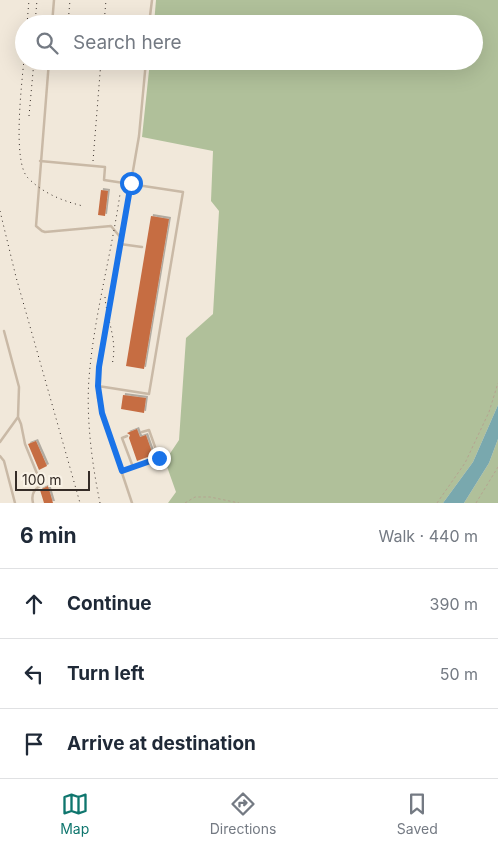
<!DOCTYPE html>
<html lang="en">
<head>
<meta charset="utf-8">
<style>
  :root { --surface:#fff; --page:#f6f6f7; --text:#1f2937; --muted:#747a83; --line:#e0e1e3; --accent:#0f766e }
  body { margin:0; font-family:Inter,sans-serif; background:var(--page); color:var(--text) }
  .scale { position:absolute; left:15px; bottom:12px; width:75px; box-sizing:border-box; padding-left:5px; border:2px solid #352c27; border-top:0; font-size:14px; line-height:18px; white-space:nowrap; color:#352c27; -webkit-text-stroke:4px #f9f2e6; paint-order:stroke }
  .stop { position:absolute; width:15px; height:15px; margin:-11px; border:4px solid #1a73e8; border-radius:50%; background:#fff }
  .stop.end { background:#1a73e8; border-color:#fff; box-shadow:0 1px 5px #0008 }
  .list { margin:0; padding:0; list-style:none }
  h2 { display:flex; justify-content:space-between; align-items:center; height:65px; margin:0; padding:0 20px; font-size:21px }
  h2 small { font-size:16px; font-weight:400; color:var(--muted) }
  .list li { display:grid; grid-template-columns:32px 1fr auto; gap:15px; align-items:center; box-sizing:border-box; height:70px; padding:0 20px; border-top:1px solid var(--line) }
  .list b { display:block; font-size:19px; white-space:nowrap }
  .list em { font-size:16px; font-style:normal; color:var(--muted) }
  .icon { flex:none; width:28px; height:28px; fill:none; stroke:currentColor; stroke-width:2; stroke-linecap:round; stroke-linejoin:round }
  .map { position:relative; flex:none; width:498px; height:503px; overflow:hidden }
  .search { position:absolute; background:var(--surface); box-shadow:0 5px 20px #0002; left:15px; right:15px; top:15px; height:55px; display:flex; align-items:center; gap:12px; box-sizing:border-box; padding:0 18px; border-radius:28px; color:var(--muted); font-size:19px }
  .sheet { height:275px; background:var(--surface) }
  nav { display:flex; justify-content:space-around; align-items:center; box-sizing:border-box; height:70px; border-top:1px solid var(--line); background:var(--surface); font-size:14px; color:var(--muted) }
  nav a { display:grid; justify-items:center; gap:2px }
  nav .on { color:var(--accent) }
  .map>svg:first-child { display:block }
</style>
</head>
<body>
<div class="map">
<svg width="498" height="503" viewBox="0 0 498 503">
  <defs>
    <filter id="shadow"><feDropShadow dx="2" dy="-2" stdDeviation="0" flood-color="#0004"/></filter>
  </defs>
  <rect width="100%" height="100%" fill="#f1e8da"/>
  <path fill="#b0c09a" d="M 156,0 L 498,0 L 498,405 L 473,462 L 443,503 L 168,503 L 176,492 L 165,461 L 179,440 L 186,338 L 213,314 L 219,211 L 211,201 L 213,151 L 142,137 L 150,61 L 474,61 L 474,24 L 154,24 Z
    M 498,439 L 498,503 L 464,503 L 489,463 Z"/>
  <path fill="#79a8ae" d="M 498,405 L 498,439 L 489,463 L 464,503 L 443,503 L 473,462 Z"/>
  <path fill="#c66d43" filter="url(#shadow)" d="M 101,190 L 108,191 L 105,216 L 98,215 Z
    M 151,216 L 169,219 L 144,369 L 126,366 Z
    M 123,395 L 146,398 L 144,413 L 121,409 Z
    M 137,429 L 140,437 L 146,435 L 153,455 L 137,461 L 129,438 L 130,435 L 127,433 Z
    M 36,441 L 47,466 L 39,470 L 28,444 Z
    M 48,486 L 53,503 L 44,503 L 40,490 Z"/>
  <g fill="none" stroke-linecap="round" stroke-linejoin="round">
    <path stroke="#b5a390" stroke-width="1" stroke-dasharray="2.5 2.5" stroke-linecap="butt" d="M 185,503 L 195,497 L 210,497 L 239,503
      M 437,503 L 465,463 L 489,412 L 498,383
      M 476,503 L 498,467"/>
    <path stroke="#c9b9a6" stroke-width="2.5" d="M 52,24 L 54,0
      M 149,24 L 152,0
      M 49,61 L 36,226 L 42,231 L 45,232 L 111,226 L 121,238
      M 40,161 L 105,167 L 104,180 L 183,192 L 149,394 L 98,386
      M 120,244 L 142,247
      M 4,331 L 19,387 L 18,417 L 21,424 L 25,444 L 38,476 L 40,486 C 33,490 31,495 33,503
      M 127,436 L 122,438 L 133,467
      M 0,442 L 18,417
      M 0,456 L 4,461 L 15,503
      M 122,471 L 159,458 L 149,430 L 142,432
      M 132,503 L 102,413 L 98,398 L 99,367 L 139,136 L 146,61"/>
    <path stroke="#352c27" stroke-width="1" stroke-dasharray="1 4" stroke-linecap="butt" d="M 27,24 L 29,0
      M 35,24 L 37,0
      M 68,24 L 70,0
      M 104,24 L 106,0
      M 24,59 C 22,83 12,162 28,178 C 44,194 63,201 83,206
      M 29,116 L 34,61
      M 93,161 L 101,61
      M 0,211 L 16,277 L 80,503
      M 105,297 C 107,322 118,339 112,365
      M 100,503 C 92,464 86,418 89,378 C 94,316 111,256 120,194"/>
  </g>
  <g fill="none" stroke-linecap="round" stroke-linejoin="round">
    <path stroke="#1a73e8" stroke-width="6" d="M 131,183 L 99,367 L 98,386 L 102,413 L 122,471 L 159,458"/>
  </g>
</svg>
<div class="scale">100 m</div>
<div class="stop" style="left:131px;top:183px"></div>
<div class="stop end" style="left:159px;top:458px"></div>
<div class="search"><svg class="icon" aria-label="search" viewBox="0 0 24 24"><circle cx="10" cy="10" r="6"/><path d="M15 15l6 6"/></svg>Search here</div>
</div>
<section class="sheet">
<h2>6 min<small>Walk · 440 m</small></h2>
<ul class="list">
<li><svg class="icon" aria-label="ahead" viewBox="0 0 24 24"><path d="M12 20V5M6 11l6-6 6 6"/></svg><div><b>Continue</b></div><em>390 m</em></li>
<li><svg class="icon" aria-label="left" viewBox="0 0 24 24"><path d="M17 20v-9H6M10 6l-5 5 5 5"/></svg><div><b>Turn left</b></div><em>50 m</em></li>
<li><svg class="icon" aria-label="arrive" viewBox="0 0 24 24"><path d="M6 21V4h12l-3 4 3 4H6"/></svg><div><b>Arrive at destination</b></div></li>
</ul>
</section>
<nav>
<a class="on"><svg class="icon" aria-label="map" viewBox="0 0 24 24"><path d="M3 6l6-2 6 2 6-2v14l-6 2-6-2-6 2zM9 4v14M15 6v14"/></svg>Map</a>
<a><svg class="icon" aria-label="directions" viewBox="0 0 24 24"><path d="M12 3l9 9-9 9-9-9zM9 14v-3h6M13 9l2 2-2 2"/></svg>Directions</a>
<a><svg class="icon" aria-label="saved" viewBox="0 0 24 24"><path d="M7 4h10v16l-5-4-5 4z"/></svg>Saved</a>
</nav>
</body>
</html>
